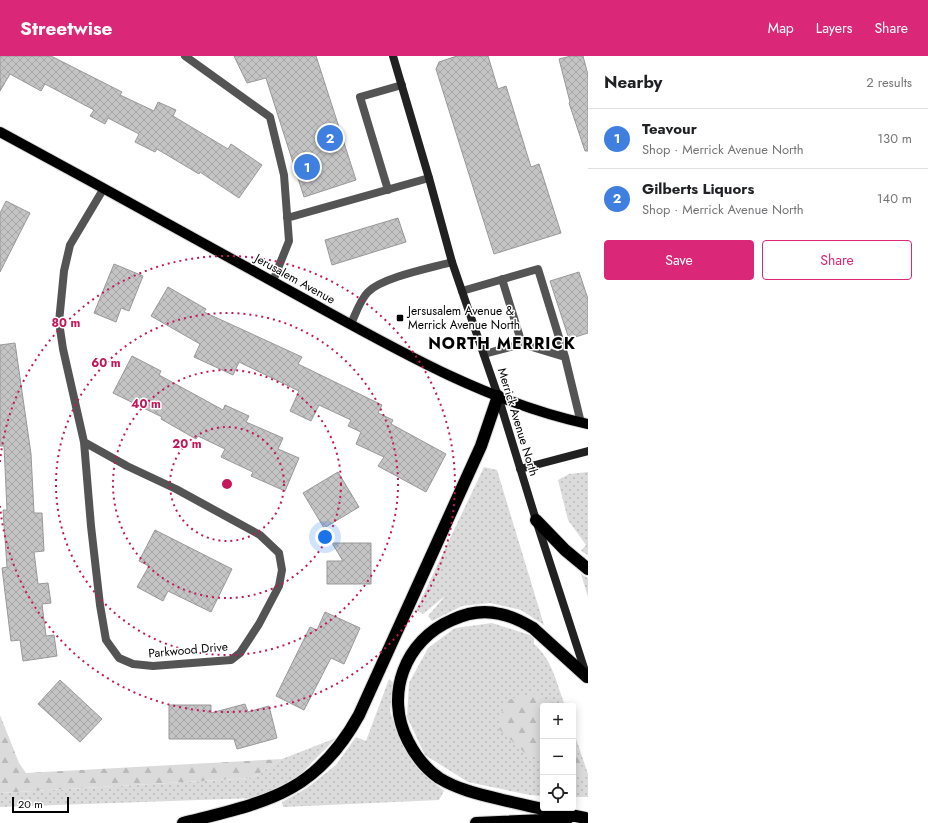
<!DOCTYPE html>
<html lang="en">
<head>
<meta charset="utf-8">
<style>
  :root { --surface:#fff; --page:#f6f6f6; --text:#202124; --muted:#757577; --line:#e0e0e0; --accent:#db2777 }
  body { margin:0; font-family:Jost,sans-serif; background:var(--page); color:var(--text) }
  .controls { position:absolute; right:12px; bottom:12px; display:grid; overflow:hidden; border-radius:4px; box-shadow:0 2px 10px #0003 }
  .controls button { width:36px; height:36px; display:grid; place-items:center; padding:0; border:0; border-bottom:1px solid var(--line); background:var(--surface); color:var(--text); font:20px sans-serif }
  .scale { position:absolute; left:12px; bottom:10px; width:57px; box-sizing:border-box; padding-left:4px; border:2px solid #000; border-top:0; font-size:11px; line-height:14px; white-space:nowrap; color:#000; -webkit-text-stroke:3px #fff; paint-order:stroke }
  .you { position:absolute; left:325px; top:481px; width:14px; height:14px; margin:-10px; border:3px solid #fff; border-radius:50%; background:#1a73e8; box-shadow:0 0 0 6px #1a73e833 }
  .badge { display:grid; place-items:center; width:26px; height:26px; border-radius:50%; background:var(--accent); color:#fff; font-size:13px; font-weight:700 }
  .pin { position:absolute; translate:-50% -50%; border:2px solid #fff; box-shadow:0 1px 4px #0006 }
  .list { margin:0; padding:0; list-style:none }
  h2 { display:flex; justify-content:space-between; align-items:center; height:52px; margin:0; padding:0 16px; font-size:17px }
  h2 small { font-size:13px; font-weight:400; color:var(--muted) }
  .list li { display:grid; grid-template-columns:26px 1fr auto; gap:12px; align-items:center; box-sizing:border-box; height:60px; padding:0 16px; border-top:1px solid var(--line) }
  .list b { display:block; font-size:15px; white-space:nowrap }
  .list p { margin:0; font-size:13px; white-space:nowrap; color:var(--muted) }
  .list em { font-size:13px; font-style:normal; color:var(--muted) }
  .actions { display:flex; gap:8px; padding:12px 16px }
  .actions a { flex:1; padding:9px 0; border:1px solid var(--accent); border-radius:4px; text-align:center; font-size:14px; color:var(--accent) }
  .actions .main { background:var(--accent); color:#fff }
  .icon { flex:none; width:22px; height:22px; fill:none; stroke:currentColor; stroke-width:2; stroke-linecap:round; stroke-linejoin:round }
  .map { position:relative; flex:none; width:588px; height:767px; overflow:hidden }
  header { display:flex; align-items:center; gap:24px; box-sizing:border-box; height:56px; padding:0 20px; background:var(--accent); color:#fff }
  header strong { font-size:19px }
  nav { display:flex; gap:22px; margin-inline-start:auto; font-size:14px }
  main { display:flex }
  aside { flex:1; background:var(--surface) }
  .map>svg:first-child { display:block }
</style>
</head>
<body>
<header>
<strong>Streetwise</strong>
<nav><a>Map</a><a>Layers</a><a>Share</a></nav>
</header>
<main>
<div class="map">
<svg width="588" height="767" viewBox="0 0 588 767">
  <defs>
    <pattern id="grass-dots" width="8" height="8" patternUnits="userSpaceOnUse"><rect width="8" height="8" fill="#dbdbdb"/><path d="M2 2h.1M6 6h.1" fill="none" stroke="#bababa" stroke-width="1.8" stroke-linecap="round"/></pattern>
    <pattern id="forest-firs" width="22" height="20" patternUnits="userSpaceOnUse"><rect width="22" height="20" fill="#dbdbdb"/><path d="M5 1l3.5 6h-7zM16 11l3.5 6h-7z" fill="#bababa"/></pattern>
    <pattern id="building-cross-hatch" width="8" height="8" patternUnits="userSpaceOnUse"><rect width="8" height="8" fill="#c4c4c4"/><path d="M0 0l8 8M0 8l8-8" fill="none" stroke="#a7a7a7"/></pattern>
  </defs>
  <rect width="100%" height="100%" fill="#fff"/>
  <path fill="url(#grass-dots)" d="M 484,411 L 497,414 L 544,569 L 521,554 L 490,547 L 462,550 L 432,565 L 428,560 L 445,540 L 423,558 L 416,554 Z
    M 588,416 L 588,499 L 581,495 L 586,489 L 568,464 L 558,424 L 569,418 Z
    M 581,518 L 588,522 L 588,541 Z
    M 492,567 L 530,579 L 534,583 L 534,588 C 552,603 557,628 565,650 L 543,650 L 543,740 L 530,739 L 468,726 L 425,699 L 407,661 L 409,627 L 428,592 L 455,572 Z
    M 389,623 L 393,626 L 390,655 L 399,681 L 419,714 L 444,735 L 439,744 L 283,751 L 282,746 L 307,732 L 336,709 L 356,681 L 366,685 Z
    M 573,674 L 588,718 L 588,741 L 573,741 Z
    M 336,682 L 298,721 L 256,742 L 0,751 L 0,737 L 252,722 L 282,703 Z"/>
  <path fill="url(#forest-firs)" d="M 533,637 L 560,650 L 543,650 L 543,705 L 525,697 L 499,673 L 504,645 Z
    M 0,659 L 19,707 L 26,717 L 282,703 L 252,722 L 0,737 Z
    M 573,684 L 586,724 L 586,725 L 573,719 Z"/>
  <path fill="url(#building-cross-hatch)" stroke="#989898" d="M 0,0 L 51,0 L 122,36 L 120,39 L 154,55 L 158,46 L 176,54 L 173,60 L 228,93 L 231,88 L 262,109 L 239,142 L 200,116 L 199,118 L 157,93 L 155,96 L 135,86 L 139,78 L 108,62 L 105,68 L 90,60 L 94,54 L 45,28 L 41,35 L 10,18 L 0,35 Z
    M 234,0 L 316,0 L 356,124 L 304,141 L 266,22 L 247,27 Z
    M 457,0 L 488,0 L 498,33 L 506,30 L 531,111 L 539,108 L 561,177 L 494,198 L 436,13 L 439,6 Z
    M 571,0 L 583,0 L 588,19 L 588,95 L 585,95 L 569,47 L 570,46 L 559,3 Z
    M 6,145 L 30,157 L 0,216 L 0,157 Z
    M 398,162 L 406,186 L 332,209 L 325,184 Z
    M 114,208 L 143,220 L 129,255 L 121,252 L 116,266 L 94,257 Z
    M 579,216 L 588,243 L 588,277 L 569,283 L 550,225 Z
    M 168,231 L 206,253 L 204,256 L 302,301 L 298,308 L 382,349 L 378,357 L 393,364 L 391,368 L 446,398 L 426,436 L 378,410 L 384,401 L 356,388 L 361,376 L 348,370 L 351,364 L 319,349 L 311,365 L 290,355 L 299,335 L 239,306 L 233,319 L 194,301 L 200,288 L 151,260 Z
    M 15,287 L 31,398 L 34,457 L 42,457 L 44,495 L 34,496 L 38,528 L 48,527 L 51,547 L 42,548 L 46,580 L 54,579 L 57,600 L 23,605 L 20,584 L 11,585 L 2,512 L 7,511 L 3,454 L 7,454 L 4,390 L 0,390 L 0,289 Z
    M 132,300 L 161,315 L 159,319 L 223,354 L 225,349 L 249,360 L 246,366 L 283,382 L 278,393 L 299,402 L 285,435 L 251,420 L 253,416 L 221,401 L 225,393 L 198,380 L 196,383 L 161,363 L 162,361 L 113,337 Z
    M 338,416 L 359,451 L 324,472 L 303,437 Z
    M 155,474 L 232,513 L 211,556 L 168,535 L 163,545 L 137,531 L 149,510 L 139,505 Z
    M 332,487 L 371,487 L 371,528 L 327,528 L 327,505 L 343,505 Z
    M 325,556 L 360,572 L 344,608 L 331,602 L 304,654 L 276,640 L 310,571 L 317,574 Z
    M 60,624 L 102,663 L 80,686 L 38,648 Z
    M 245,648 L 248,656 L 269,650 L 277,682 L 237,693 L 234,683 L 169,683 L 169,649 L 211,649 L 211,657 Z"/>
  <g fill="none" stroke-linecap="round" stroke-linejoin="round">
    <defs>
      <path id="primary" d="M 0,76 C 100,130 199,185 299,240 C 390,290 485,346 588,368"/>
      <path id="motorway" d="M 536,464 L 565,494 L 588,513
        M 585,762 C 556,756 527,750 499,743 C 478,738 457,733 439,722 C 426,713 415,699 408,685 C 384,639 405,584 452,564 C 467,557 484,554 500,558 C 512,560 523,566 533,572 L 587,621
        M 183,767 C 265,746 315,739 359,659 L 481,390 L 498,340
        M 476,767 L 567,763"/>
    </defs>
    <use href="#primary" stroke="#dbdbdb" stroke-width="12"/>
    <use href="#motorway" stroke="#dbdbdb" stroke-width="14"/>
    <path stroke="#545454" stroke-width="8" d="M 185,0 L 270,61 L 284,119 L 289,185 L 273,225
      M 388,134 L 360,41 L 402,29
      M 287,162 L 429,122
      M 502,223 L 522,288 L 565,301
      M 462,235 L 538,213 L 565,301 L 581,367
      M 351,268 C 356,257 360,244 368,236 C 383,221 431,212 452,206
      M 484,298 L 522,288"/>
    <path stroke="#545454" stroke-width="8" d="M 84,386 L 127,410 L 176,433 L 260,479 L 279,497 L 282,514 L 279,530 L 259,568 L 240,597 L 231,604 L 153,610 L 133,608 L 119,602 L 106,584 L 100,549 L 91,470 Z
      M 84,386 L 63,293 L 59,266 L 64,215 L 70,189 L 104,132"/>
    <path stroke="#212121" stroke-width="8" d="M 393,0 L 429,122 L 452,206 L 498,340 L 536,464 L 586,618
      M 520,413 L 588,395"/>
    <use href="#primary" stroke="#000" stroke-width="10"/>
    <use href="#motorway" stroke="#000" stroke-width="12"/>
  </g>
  <g fill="none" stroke="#c2185b" stroke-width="2" stroke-dasharray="2 4">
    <circle cx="227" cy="428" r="57"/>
    <circle cx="227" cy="428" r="114"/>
    <circle cx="227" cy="428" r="171"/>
    <path d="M0 406A228 228 0 1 1 0 450"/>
  </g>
  <rect fill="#000" stroke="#fff" stroke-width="1.5" x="396" y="258" width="8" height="8" rx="2"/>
  <g text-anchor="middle" stroke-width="3" stroke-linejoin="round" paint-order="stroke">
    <g font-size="12" fill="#000" stroke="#fff">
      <text transform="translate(295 223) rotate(29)" y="4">Jerusalem Avenue</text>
      <text transform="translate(518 366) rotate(73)" y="4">Merrick Avenue North</text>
      <text transform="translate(188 594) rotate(-5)" y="4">Parkwood Drive</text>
    </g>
    <g font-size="12" fill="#000" stroke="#fff" text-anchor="start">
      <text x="408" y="259">Jersusalem Avenue &amp;<tspan x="408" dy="14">Merrick Avenue North</tspan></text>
    </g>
    <g font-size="16" font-weight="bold" letter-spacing="1" fill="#000" stroke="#fff">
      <text x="502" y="293">NORTH MERRICK</text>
    </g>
  </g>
  <circle cx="227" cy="428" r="6" fill="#c2185b" stroke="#fff" stroke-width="2"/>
  <g font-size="12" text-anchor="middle" font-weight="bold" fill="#c2185b" stroke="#fff" stroke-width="3" stroke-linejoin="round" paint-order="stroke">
    <text x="66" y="271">80 m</text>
    <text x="106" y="311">60 m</text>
    <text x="146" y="352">40 m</text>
    <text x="187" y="392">20 m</text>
  </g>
</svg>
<div class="controls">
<button>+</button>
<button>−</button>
<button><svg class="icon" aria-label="locate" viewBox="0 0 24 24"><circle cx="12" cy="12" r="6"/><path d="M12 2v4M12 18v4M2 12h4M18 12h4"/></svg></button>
</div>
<div class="scale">20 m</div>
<div class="you"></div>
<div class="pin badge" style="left:307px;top:111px;background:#3f7fe0">1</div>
<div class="pin badge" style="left:330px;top:82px;background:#3f7fe0">2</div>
</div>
<aside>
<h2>Nearby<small>2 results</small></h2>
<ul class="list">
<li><span class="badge" style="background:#3f7fe0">1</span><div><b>Teavour</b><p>Shop · Merrick Avenue North</p></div><em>130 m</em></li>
<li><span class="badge" style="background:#3f7fe0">2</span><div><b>Gilberts Liquors</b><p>Shop · Merrick Avenue North</p></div><em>140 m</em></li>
</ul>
<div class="actions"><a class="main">Save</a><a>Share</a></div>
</aside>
</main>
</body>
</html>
